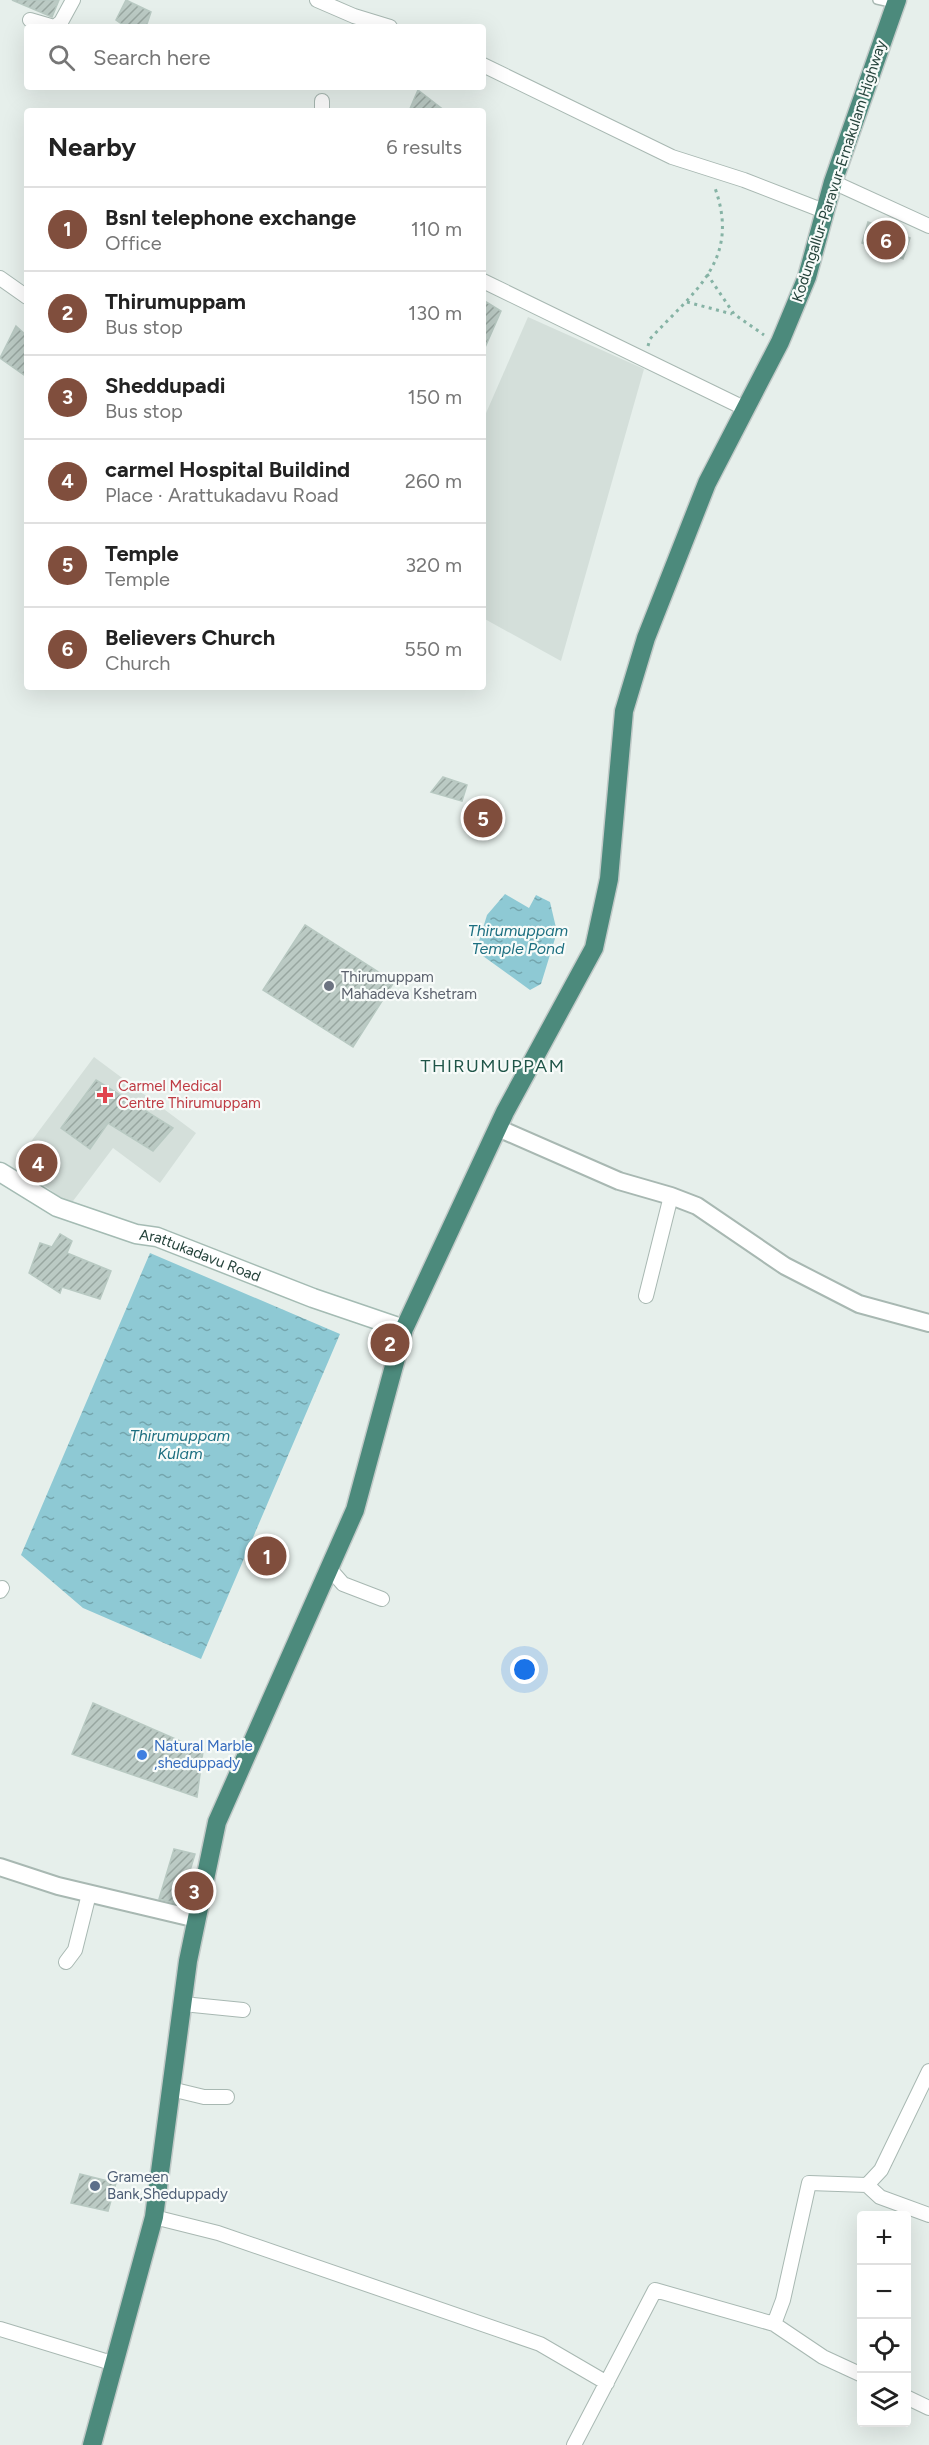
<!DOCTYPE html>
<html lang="en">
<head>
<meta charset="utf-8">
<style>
  :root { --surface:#fff; --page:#f2f2f2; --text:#222; --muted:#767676; --line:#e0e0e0; --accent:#804e3d }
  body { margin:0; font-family:Figtree,sans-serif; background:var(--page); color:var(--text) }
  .controls { position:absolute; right:18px; bottom:18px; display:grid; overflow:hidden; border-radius:6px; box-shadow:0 6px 24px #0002 }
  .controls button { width:54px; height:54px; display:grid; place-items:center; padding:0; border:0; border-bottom:2px solid var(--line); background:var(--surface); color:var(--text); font:30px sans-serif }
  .you { position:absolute; left:525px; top:1670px; width:21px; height:21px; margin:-15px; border:4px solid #fff; border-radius:50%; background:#1a73e8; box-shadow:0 0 0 9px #1a73e833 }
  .badge { display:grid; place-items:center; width:39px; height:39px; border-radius:50%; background:var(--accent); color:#fff; font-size:20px; font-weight:700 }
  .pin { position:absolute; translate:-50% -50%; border:3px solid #fff; box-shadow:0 2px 6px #0006 }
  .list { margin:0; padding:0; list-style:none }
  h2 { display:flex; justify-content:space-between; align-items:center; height:78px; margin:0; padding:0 24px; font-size:26px }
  h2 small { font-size:20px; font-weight:400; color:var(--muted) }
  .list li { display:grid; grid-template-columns:39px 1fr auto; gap:18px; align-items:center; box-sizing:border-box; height:84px; padding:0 24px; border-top:2px solid var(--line) }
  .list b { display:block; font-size:22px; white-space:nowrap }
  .list p { margin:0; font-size:20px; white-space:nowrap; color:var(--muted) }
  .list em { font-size:20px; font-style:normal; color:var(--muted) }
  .icon { flex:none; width:33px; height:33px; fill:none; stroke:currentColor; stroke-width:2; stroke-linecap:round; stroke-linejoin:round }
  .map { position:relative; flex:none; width:929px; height:2445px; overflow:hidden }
  .search { position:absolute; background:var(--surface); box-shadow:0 6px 24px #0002; left:24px; top:24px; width:462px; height:66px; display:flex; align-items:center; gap:15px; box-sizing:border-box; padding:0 21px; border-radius:6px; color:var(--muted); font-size:22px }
  .panel { position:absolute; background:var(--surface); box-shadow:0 6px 24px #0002; left:24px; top:108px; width:462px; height:582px; border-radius:6px }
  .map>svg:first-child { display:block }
</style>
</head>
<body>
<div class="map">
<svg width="929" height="2445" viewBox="0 0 929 2445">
  <defs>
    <pattern id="water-ripples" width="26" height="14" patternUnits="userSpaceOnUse" patternTransform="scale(1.5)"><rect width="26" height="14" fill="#8ec9d4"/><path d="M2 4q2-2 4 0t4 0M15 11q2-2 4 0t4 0" fill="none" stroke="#74a5ad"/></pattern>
    <pattern id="building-hatch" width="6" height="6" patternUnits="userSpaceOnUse" patternTransform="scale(1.5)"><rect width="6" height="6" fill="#bbcac4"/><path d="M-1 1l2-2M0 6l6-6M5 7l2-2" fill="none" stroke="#98a6a0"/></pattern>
  </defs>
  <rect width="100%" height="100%" fill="#e6efeb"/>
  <path fill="#d4dfda" d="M 528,317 L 644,369 L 561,661 L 483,618 L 483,420 Z
    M 94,1057 L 196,1133 L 160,1183 L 113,1148 L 70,1205 L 15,1163 Z"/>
  <path fill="url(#water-ripples)" d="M 505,894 L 529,908 L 536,895 L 550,902 L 557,932 L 541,984 L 530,990 L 476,951 L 487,915 Z
    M 150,1253 L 340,1334 L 201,1659 L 83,1608 L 21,1555 Z"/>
  <path fill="url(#building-hatch)" stroke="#b8c9c2" stroke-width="1.5" d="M 12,0 L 59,0 L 52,17 Z
    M 126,0 L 151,12 L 146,27 L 126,27 L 116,20 Z
    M 418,90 L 445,111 L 409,111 Z
    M 868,222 L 910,238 L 903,259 L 862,243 Z
    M 483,300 L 501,311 L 483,352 Z
    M 16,326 L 27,336 L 27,377 L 0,358 Z
    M 443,777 L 467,785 L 462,801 L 431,792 Z
    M 305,925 L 394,982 L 353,1047 L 263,990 Z
    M 96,1080 L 173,1128 L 153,1151 L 108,1123 L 90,1149 L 61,1128 Z
    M 33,1146 L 55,1162 L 43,1179 L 21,1163 Z
    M 60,1234 L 72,1241 L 67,1253 L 111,1271 L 100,1299 L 62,1287 L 60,1293 L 29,1273 L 40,1243 L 52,1247 Z
    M 93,1703 L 203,1751 L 197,1797 L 72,1754 Z
    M 174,1849 L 195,1854 L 180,1904 L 159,1899 Z
    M 80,2174 L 116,2183 L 108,2211 L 71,2203 Z"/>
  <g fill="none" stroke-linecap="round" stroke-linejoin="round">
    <defs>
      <path id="service" d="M 877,0 L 895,4"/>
      <path id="minor" d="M 317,0 L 354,16 L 390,27
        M 30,20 L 54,27
        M 55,27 L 61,22 L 73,0
        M 483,65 L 672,157 L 744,180 L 824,211
        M 322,111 L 322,101
        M 833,182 L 929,226
        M 0,278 L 27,297
        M 483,281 L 746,409
        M 646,1296 L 671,1196
        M 329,1568 L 343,1584 L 382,1599
        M 0,1591 L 2,1588
        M 66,1962 L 75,1950 L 89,1894
        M 183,2004 L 243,2010
        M 171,2089 L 204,2097 L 227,2097
        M 867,2185 L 881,2170 L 929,2071
        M 154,2217 L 218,2233 L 540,2344 L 607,2383
        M 774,2324 L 823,2357 L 862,2375
        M 0,2329 L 115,2364
        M 906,2397 L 929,2408
        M 574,2445 L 655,2290 L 774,2324 L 783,2300 L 809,2183 L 867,2185 L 880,2197 L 929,2215"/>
      <path id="tertiary" d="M 498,1128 L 619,1181 L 671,1196 L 697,1206 L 785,1266 L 859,1304 L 929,1323
        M 0,1867 L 58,1886 L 197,1919"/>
      <g id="secondary">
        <path id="s1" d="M 0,1172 L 57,1207 L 136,1234 L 157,1237 L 313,1298 L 404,1329"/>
      </g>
      <path id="trunk" d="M 92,2445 L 154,2217 L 188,1961 L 217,1822 L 355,1510 L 404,1329 L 505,1112 L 594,948 L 609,879 L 624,711 L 646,638 L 707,483 L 780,342 L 807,277 L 833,182 L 897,0"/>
    </defs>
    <use href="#service" stroke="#a8b8b2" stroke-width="10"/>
    <use href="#minor" stroke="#a8b8b2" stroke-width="16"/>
    <use href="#tertiary" stroke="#a8b8b2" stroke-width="20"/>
    <use href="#secondary" stroke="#a4bbb3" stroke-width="21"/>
    <use href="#trunk" stroke="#c2cac8" stroke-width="21"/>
    <path stroke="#86b3a5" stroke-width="3" stroke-dasharray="3 4.5" stroke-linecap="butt" d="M 707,274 L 734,314 L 764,335
      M 687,302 L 732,314
      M 648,346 L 650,339 C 694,291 741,261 715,188"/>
    <use href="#service" stroke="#fff" stroke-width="7"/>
    <use href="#minor" stroke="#fff" stroke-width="14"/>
    <use href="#tertiary" stroke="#fff" stroke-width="16"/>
    <use href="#secondary" stroke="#fff" stroke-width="18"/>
    <use href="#trunk" stroke="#4c8a7c" stroke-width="18"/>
  </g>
  <circle fill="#6b7280" stroke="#f7fbf9" stroke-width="2" cx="329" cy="986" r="6"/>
  <path fill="#e0444e" stroke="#f7fbf9" stroke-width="2" d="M102 1086h6v6h6v6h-6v6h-6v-6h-6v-6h6z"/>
  <circle fill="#3f7fe0" stroke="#f7fbf9" stroke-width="2" cx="142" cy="1755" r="6"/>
  <circle fill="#5c6f8a" stroke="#f7fbf9" stroke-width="2" cx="95" cy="2186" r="6"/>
  <g text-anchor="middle" stroke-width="4.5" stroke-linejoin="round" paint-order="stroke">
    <g font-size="15" fill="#24423a" stroke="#f7fbf9">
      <text transform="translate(839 171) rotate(-72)" y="5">Kodungallur-Paravur-Ernakulam Highway</text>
      <text dy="5" stroke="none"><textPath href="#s1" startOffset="218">Arattukadavu Road</textPath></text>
    </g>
    <g font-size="15" fill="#5b616d" stroke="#f7fbf9" text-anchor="start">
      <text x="341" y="982">Thirumuppam<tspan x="341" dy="17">Mahadeva Kshetram</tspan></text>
    </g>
    <g font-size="15" fill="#be3a42" stroke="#f7fbf9" text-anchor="start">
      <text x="118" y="1091">Carmel Medical<tspan x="118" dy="17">Centre Thirumuppam</tspan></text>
    </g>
    <g font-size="15" fill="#366cbe" stroke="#f7fbf9" text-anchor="start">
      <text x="154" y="1751">Natural Marble<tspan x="154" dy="17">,sheduppady</tspan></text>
    </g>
    <g font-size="15" fill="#4e5e75" stroke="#f7fbf9" text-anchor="start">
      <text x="107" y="2182">Grameen<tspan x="107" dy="17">Bank,Sheduppady</tspan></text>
    </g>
    <g font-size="16" font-style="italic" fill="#1c6f80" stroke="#f7fbf9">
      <text x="518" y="936">Thirumuppam<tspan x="518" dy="18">Temple Pond</tspan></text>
      <text x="180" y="1441">Thirumuppam<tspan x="180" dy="18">Kulam</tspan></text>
    </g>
    <g font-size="18" letter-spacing="1.5" fill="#1f5548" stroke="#f7fbf9">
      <text x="493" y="1072">THIRUMUPPAM</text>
    </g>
  </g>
</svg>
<div class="controls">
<button>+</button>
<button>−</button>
<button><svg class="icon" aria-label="locate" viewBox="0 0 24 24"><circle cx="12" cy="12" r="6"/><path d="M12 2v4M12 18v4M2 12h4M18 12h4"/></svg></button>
<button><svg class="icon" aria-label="layers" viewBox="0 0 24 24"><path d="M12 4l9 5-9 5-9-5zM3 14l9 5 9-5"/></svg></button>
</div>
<div class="you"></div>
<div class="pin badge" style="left:267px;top:1556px">1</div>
<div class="pin badge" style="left:390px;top:1343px">2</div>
<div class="pin badge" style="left:194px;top:1891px">3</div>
<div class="pin badge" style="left:38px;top:1163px">4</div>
<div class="pin badge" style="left:483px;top:818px">5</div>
<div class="pin badge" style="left:886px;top:240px">6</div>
<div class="search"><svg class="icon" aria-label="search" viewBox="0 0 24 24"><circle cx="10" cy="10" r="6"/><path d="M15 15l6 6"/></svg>Search here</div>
<section class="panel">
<h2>Nearby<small>6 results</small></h2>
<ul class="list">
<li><span class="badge">1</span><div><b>Bsnl telephone exchange</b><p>Office</p></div><em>110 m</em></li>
<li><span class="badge">2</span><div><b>Thirumuppam</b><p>Bus stop</p></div><em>130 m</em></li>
<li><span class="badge">3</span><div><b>Sheddupadi</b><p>Bus stop</p></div><em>150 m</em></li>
<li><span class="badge">4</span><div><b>carmel Hospital Buildind</b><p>Place · Arattukadavu Road</p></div><em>260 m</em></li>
<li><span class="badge">5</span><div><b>Temple</b><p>Temple</p></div><em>320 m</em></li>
<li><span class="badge">6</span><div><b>Believers Church</b><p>Church</p></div><em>550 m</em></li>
</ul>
</section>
</div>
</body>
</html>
